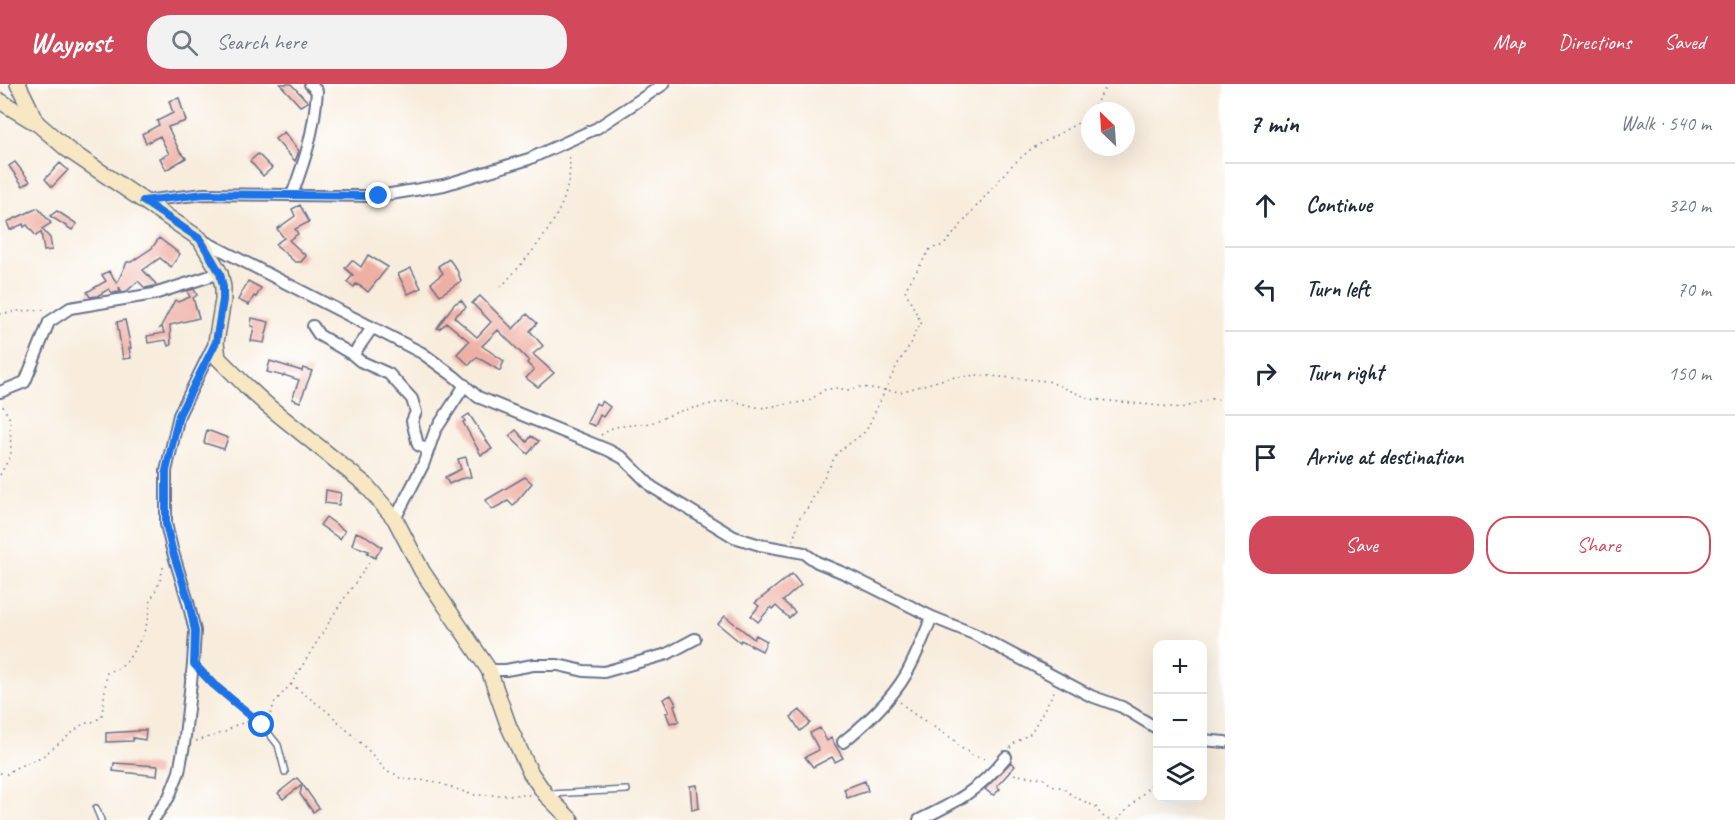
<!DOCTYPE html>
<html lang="en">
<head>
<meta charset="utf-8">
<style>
  :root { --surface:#fff; --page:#f2f2f3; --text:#1f2937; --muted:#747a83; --line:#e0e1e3; --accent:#d1495b }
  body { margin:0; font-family:Caveat,sans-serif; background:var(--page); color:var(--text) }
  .controls { position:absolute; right:18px; bottom:18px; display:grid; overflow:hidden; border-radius:12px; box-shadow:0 6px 24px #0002 }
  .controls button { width:54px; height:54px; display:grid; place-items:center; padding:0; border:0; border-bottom:2px solid var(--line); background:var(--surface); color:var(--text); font:30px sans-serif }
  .compass { position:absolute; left:1081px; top:18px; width:54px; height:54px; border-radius:50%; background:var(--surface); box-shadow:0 6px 24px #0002; rotate:335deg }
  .stop { position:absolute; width:18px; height:18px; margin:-14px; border:4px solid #1a73e8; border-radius:50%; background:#fff }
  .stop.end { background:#1a73e8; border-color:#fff; box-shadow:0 2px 6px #0008 }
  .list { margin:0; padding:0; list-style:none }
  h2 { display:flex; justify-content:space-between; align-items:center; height:78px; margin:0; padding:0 24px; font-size:26px }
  h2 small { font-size:20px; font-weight:400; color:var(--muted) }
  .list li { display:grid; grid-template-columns:39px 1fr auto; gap:18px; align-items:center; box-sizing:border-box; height:84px; padding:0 24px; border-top:2px solid var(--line) }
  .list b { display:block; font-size:22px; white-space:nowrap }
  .list em { font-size:20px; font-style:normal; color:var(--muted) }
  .actions { display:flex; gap:12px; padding:18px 24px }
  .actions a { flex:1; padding:14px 0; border:2px solid var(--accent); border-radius:24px; text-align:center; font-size:21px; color:var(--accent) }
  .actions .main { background:var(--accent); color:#fff }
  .icon { flex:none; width:33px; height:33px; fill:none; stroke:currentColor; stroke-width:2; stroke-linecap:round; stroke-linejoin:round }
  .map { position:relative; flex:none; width:1225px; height:736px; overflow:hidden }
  header { display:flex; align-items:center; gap:36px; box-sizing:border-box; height:84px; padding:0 30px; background:var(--accent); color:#fff }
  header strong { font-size:28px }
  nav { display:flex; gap:33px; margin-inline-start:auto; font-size:21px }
  .search { width:420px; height:54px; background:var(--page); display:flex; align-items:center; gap:15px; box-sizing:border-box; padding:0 21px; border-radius:24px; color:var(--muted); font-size:22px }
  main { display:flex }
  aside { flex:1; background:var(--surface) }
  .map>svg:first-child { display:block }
</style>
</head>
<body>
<header>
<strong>Waypost</strong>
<div class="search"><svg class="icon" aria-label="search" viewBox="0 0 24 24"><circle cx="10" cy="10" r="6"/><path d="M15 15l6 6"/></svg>Search here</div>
<nav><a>Map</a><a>Directions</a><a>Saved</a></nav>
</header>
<main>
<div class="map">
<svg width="1225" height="736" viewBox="0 0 1225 736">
  <rect width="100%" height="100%" fill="#fff"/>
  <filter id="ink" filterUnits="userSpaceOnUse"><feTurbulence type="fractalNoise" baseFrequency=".0167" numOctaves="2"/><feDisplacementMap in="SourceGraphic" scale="12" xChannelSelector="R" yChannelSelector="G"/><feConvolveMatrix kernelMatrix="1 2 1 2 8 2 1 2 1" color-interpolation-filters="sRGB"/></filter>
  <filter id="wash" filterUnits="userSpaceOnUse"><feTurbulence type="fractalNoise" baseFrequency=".008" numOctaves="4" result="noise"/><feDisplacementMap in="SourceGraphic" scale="24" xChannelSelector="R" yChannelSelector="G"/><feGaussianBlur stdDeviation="1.35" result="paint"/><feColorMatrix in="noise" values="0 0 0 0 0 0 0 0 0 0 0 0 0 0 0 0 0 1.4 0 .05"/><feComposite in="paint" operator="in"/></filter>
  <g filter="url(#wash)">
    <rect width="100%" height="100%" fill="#f8eddd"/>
    <g id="blocks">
      <path fill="#efb0a4" d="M 280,0 L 291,0 L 308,18 L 300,22 Z
        M 179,14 L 186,37 L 168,43 L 179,66 L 186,74 L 166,86 L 160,74 L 169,70 L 160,52 L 146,59 L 142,50 L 159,41 L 157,37 L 173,29 L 169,17 Z
        M 284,48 L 299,67 L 295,77 L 275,55 Z
        M 258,70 L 272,84 L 263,92 L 250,77 Z
        M 15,78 L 30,97 L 23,102 L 9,82 Z
        M 60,79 L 68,86 L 52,103 L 45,95 Z
        M 300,121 L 309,138 L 295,145 L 298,150 L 289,156 L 306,172 L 301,178 L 295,178 L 275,160 L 284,154 L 277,145 L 295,132 L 292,125 Z
        M 38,124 L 51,139 L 42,145 L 50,154 L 52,166 L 44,167 L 41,148 L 36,152 L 27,141 L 24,143 L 23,140 L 10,146 L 7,138 Z
        M 57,127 L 77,140 L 72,146 L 50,132 Z
        M 159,154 L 180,170 L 171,183 L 160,174 L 143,186 L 156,200 L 154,202 L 145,204 L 138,197 L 127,207 L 122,208 L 119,203 L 120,208 L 112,209 L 109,205 L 97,212 L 90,213 L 87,208 L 106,197 L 102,191 L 109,187 L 117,199 L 127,178 L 131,178 L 152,164 Z
        M 368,171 L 388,183 L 368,208 L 362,203 L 356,200 L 354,203 L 347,198 L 353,191 L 345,184 L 352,176 L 361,183 Z
        M 449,175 L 457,186 L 461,197 L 440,211 L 431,199 L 443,189 L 438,182 Z
        M 411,184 L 421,204 L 408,210 L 398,190 Z
        M 248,197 L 261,204 L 256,213 L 254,212 L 249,221 L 238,216 Z
        M 194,205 L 197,211 L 193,214 L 199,234 L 170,241 L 171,261 L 168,262 L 166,256 L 148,259 L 147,252 L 164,249 L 162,243 L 160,244 L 175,216 L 178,218 L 190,213 L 187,207 Z
        M 480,212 L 513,245 L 527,230 L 537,239 L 530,247 L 543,262 L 533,270 L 554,289 L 538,303 L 526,294 L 534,286 L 527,279 L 529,277 L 498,246 L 482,262 L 504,277 L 500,287 L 477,273 L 469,281 L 457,270 L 469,257 L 447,239 L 439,245 L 437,244 L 454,220 L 461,216 L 466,223 L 454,233 L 477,253 L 491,238 L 472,219 Z
        M 252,234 L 269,238 L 264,259 L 251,257 L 254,243 L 251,242 Z
        M 125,236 L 131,264 L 129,264 L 131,274 L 123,275 L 117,238 Z
        M 270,277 L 302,287 L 303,284 L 312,287 L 300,318 L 292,315 L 299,296 L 284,291 L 283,292 L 267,288 Z
        M 602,317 L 610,323 L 603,333 L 600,331 L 595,342 L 587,339 L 596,319 L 599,321 Z
        M 469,330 L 492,365 L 481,371 L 463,338 L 465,337 L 463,334 Z
        M 207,346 L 228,354 L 224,365 L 204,359 Z
        M 516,346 L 527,358 L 531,352 L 539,357 L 528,370 L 509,352 Z
        M 466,373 L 471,393 L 460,395 L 449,400 L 445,393 L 461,385 L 458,375 Z
        M 525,393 L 532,399 L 513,422 L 508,417 L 493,425 L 490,423 L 486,416 Z
        M 326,406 L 341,409 L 339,421 L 325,419 Z
        M 326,433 L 345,447 L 340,455 L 320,441 Z
        M 356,448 L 366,452 L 382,463 L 375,474 L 367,469 L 369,467 L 352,461 Z
        M 792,490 L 801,501 L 783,517 L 795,528 L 789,534 L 776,522 L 773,525 L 771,523 L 758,538 L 751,532 L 759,522 L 755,519 Z
        M 725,532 L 754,555 L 756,551 L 767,557 L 762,567 L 741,556 L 740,558 L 718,540 Z
        M 671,611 L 676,620 L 674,621 L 679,637 L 675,639 L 674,638 L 670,639 L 666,629 L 669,628 L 663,615 Z
        M 800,626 L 810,639 L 800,647 L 791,633 Z
        M 820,644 L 827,657 L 831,654 L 843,674 L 835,678 L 832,673 L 813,683 L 805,673 L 819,666 L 810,649 Z
        M 138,646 L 146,646 L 145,656 L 133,654 L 133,657 L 106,658 L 106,649 L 138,647 Z
        M 1011,678 L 1015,682 L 997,702 L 1000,705 L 994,711 L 991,710 L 985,705 Z
        M 114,679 L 158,682 L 157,692 L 113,687 Z
        M 297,694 L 303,701 L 319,724 L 313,728 L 300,710 L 302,701 L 283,715 L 278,709 Z
        M 865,697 L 868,707 L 847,714 L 844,705 Z
        M 697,701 L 699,724 L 692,726 L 690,702 Z"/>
    </g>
  </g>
  <g filter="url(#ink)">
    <use href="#blocks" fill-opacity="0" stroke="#68728a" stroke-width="1.5"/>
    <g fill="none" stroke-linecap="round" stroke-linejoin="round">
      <defs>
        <path id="lane" d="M 194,580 L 213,600 L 262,641 L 278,661 L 285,688
          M 550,710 L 627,706
          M 96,724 L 101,736"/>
        <path id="street" d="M 292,111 C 306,73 314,48 317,7 L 310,0
          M 143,117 L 204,110 L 379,112 L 444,101 L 529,75 L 597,44 L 664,0
          M 200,155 L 422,269 L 455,293 L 478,313 L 608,366 L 623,374 L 652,403 L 734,453 L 760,461 L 804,469 L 817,478 L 846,490 L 932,533 L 974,550 L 1091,612 L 1122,623 L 1158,645
          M 313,242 L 319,251 L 353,271 L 360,277 L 389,290 L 412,315 L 416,328 L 412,337 L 418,361 L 428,366
          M 353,271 L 372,244
          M 0,308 L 25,298 L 49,238 L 70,224 L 154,210 L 220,189
          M 395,435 L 423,381 L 435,347 L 465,301
          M 489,586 L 506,586 L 533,581 L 558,581 L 584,587 L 604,588 L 667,570 L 695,555
          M 1202,656 L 1225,658
          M 843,658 C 869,637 897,611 911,581 C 919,565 925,549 932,533
          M 153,736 L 169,713 L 179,688 L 184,661 L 193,580 L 195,547 L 188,518 L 172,465 L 166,440 L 166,387 L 179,331 L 215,258
          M 919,736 C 957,718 979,706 1006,673"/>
        <path id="secondary" d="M 18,0 L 37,39 L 67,65 L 200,155 L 220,189 L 223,203 L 223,216 L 216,258 L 218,274 L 245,301 L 268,322 L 365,400 L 395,435 L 422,487 L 489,586 L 509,643 L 530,688 L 546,711 L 571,736
          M 0,17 L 36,39"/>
      </defs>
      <use href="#lane" stroke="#68728a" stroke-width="8"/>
      <use href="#street" stroke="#68728a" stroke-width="14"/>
      <use href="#secondary" stroke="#68728a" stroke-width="18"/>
      <path stroke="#68728a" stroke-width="1.5" stroke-dasharray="1.5 4.5" stroke-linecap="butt" d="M 1091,27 L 1108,0
        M 501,203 C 534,166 576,123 569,70
        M 0,230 L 18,227 L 48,226
        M 601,351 L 614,343 L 651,339 L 680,327 L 729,316 L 760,324 L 809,317 L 824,306 L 836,304 L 847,306 L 861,303 L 900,308 L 948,294 L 978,291 L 1048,297 L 1090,315 L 1181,324 L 1211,315 L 1225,316
        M 0,391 L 11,371 L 10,335 L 1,319
        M 793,457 L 800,433 L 807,425 L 837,369 L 866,347 L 897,281 L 912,258 L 916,245 L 922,241 L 905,206 L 930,165 L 944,161 L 1009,84 L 1031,65 L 1087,34 L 1090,29
        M 291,600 L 328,628 L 370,668 L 387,688 L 395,690 L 401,695 L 433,697 L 473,711 L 530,711
        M 900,618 L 911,628 L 954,656 L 960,664 L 966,666 L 971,671 L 989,676
        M 267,635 L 272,627 L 274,619 L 291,600 L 339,522 L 371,476
        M 196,657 L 225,648 L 236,641 L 247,638
        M 1010,664 L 1013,660 L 1031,649 L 1055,606
        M 1009,687 L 1016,691 L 1043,694 L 1051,701 L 1063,704 L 1073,712 L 1096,723 L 1101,731 L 1109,736
        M 0,689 L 7,690 L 13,685 L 43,672 L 83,640 L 96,637 L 102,631 L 107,588 L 120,584 L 128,576 L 143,551 L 149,533 L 150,518 L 160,497 L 164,479
        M 1117,736 L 1158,694"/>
      <use href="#lane" stroke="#fff" stroke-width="5"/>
      <use href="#street" stroke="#fff" stroke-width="10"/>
      <use href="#secondary" stroke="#f7e8c3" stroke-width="15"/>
    </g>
  </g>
  <g fill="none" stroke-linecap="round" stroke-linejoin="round" filter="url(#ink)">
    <path stroke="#1a73e8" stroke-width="8" d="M 262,641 L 213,600 L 194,580 L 195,547 L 189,518 L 172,465 L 166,440 L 166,387 L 179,331 L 216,258 L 223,216 L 223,203 L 220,189 L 200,155 L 143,117 L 204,110 L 379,112"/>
  </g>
</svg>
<div class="controls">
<button>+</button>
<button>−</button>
<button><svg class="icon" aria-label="layers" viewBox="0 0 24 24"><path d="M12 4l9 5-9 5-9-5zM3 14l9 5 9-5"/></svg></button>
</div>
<svg class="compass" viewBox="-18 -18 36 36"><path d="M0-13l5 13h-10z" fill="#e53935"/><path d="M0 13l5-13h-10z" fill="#747a83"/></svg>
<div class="stop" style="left:262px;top:641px"></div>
<div class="stop end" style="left:379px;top:112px"></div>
</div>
<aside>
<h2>7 min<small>Walk · 540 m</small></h2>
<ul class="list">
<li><svg class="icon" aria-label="ahead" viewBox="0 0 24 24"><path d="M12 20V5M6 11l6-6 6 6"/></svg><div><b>Continue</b></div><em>320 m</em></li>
<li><svg class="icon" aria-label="left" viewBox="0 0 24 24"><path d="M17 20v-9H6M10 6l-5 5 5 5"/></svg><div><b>Turn left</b></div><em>70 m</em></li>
<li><svg class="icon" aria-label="right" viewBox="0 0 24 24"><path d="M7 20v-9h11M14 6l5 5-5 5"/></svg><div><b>Turn right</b></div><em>150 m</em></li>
<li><svg class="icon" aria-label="arrive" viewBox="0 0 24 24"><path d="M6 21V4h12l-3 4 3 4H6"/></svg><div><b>Arrive at destination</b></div></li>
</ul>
<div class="actions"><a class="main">Save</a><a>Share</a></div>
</aside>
</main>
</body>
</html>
